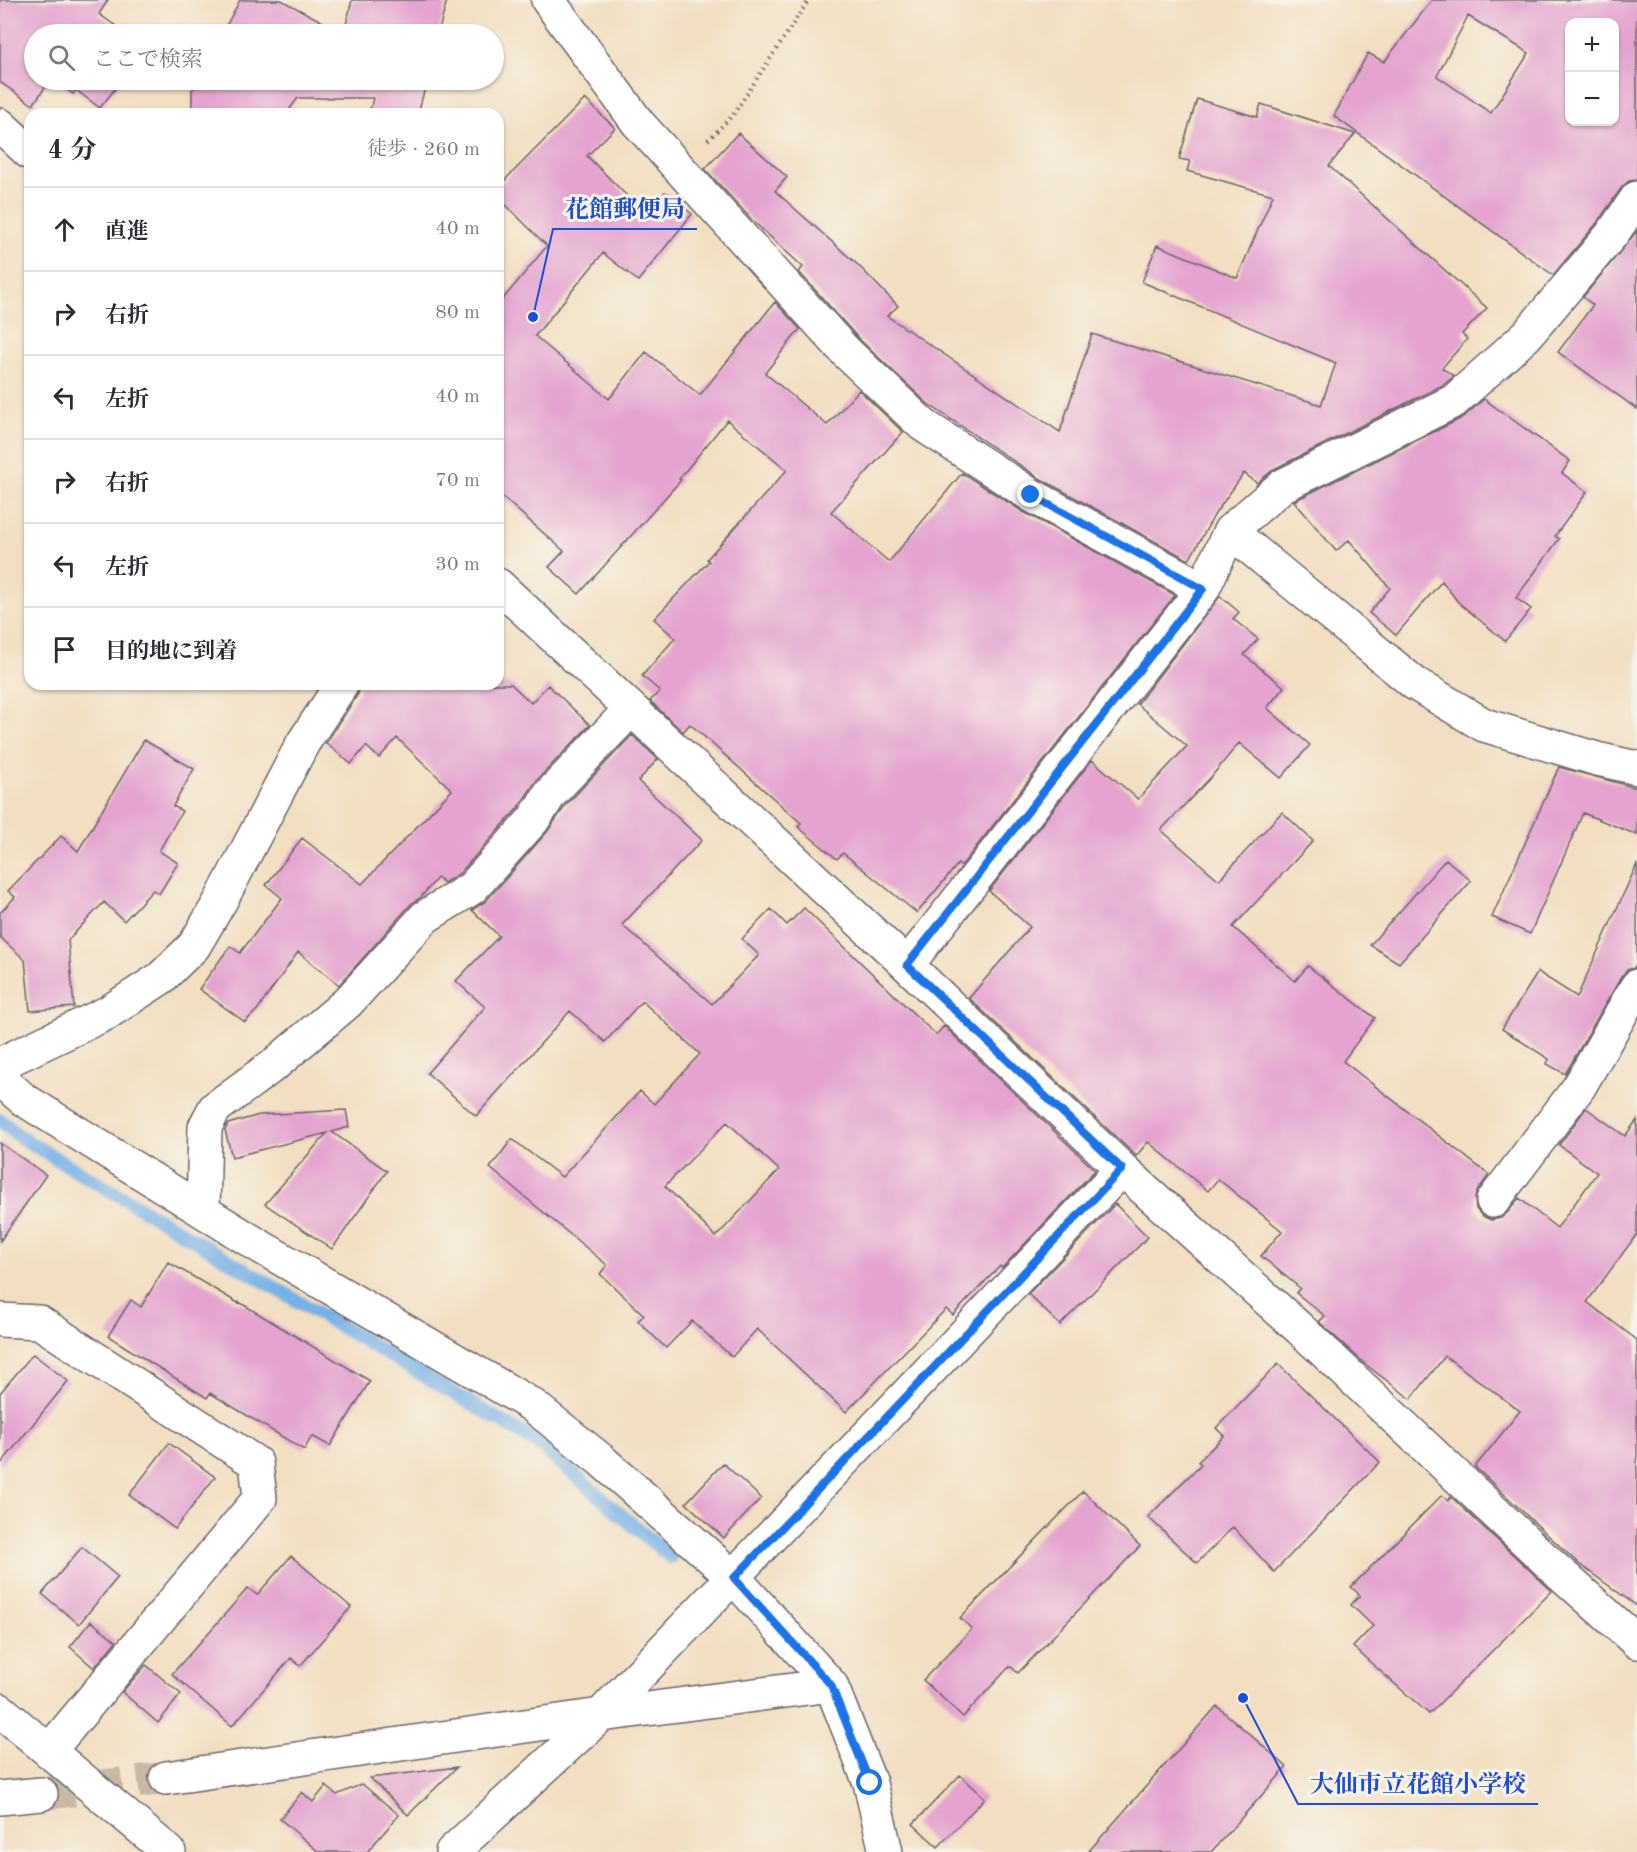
<!DOCTYPE html>
<html lang="ja">
<head>
<meta charset="utf-8">
<style>
  :root { --surface:#fff; --page:#f7f7f7; --text:#2b2b33; --muted:#7c7c81; --line:#e1e1e2 }
  body { margin:0; font-family:"Old Standard TT","Noto Serif JP",serif; background:var(--page); color:var(--text) }
  .controls { position:absolute; right:18px; top:18px; display:grid; overflow:hidden; border-radius:12px; box-shadow:0 2px 4px #0004 }
  .controls button { width:54px; height:54px; display:grid; place-items:center; padding:0; border:0; border-bottom:2px solid var(--line); background:var(--surface); color:var(--text); font:30px sans-serif }
  .stop { position:absolute; width:18px; height:18px; margin:-14px; border:4px solid #1a73e8; border-radius:50%; background:#fff }
  .stop.end { background:#1a73e8; border-color:#fff; box-shadow:0 2px 6px #0008 }
  .list { margin:0; padding:0; list-style:none }
  h2 { display:flex; justify-content:space-between; align-items:center; height:78px; margin:0; padding:0 24px; font-size:26px }
  h2 small { font-size:20px; font-weight:400; color:var(--muted) }
  .list li { display:grid; grid-template-columns:39px 1fr auto; gap:18px; align-items:center; box-sizing:border-box; height:84px; padding:0 24px; border-top:2px solid var(--line) }
  .list b { display:block; font-size:22px; white-space:nowrap }
  .list em { font-size:20px; font-style:normal; color:var(--muted) }
  .icon { flex:none; width:33px; height:33px; fill:none; stroke:currentColor; stroke-width:2; stroke-linecap:round; stroke-linejoin:round }
  .map { position:relative; flex:none; width:1637px; height:1852px; overflow:hidden }
  .search { position:absolute; background:var(--surface); box-shadow:0 2px 4px #0004; left:24px; top:24px; width:480px; height:66px; display:flex; align-items:center; gap:15px; box-sizing:border-box; padding:0 21px; border-radius:33px; color:var(--muted); font-size:22px }
  .panel { position:absolute; background:var(--surface); box-shadow:0 2px 4px #0004; left:24px; top:108px; width:480px; height:582px; border-radius:18px }
  .map>svg:first-child { display:block }
</style>
</head>
<body>
<div class="map">
<svg width="1637" height="1852" viewBox="0 0 1637 1852">
  <rect width="100%" height="100%" fill="#f7f3e8"/>
  <filter id="ink" filterUnits="userSpaceOnUse"><feTurbulence type="fractalNoise" baseFrequency=".0167" numOctaves="2"/><feDisplacementMap in="SourceGraphic" scale="12" xChannelSelector="R" yChannelSelector="G"/><feConvolveMatrix kernelMatrix="1 2 1 2 8 2 1 2 1" color-interpolation-filters="sRGB"/></filter>
  <filter id="wash" filterUnits="userSpaceOnUse"><feTurbulence type="fractalNoise" baseFrequency=".008" numOctaves="4" result="noise"/><feDisplacementMap in="SourceGraphic" scale="24" xChannelSelector="R" yChannelSelector="G"/><feGaussianBlur stdDeviation="1.35" result="paint"/><feColorMatrix in="noise" values="0 0 0 0 0 0 0 0 0 0 0 0 0 0 0 0 0 1.4 0 .05"/><feComposite in="paint" operator="in"/></filter>
  <g filter="url(#wash)">
    <rect width="100%" height="100%" fill="#f2dec0"/>
    <g fill="none" stroke-linecap="round" stroke-linejoin="round">
      <path stroke="#76b1e7" stroke-width="14" d="M 0,1120 L 20,1137 L 536,1442 L 670,1557"/>
    </g>
    <g id="blocks">
      <path fill="#e4a4cf" fill-rule="evenodd" d="M 0,0 L 108,0 L 99,14 L 127,34 L 34,34 L 34,80 L 50,80 L 33,105 L 0,82 Z
        M 240,0 L 281,0 L 344,33 L 352,0 L 447,0 L 438,34 L 222,34 Z
        M 1432,0 L 1637,0 L 1637,180 L 1629,181 L 1622,187 L 1597,223 L 1553,275 L 1334,116 L 1368,53 L 1384,62 ZM 1468,16 L 1529,53 L 1491,113 L 1437,76 ZM 1569,22 L 1614,22 L 1614,122 L 1569,122 Z
        M 53,80 L 122,80 L 100,108 L 76,90 L 73,94 Z
        M 198,80 L 427,80 L 418,114 L 369,114 L 373,98 L 298,98 L 286,114 L 192,114 L 192,91 Z
        M 585,99 L 615,128 L 587,156 L 646,215 L 665,192 L 692,214 L 638,281 L 603,253 L 535,336 L 609,399 L 646,352 L 700,395 L 775,302 L 800,329 L 765,373 L 827,425 L 859,390 L 903,432 L 831,512 L 889,562 L 962,473 L 1022,511 L 1175,595 L 961,866 L 958,864 L 917,913 L 843,853 L 837,859 L 798,827 L 801,823 L 690,724 L 683,732 L 650,701 L 660,691 L 642,676 L 675,638 L 654,619 L 709,561 L 707,559 L 787,470 L 727,420 L 679,479 L 681,480 L 579,594 L 549,567 L 564,551 L 498,493 L 498,305 L 547,246 L 498,197 L 498,187 Z
        M 1197,99 L 1257,117 L 1261,104 L 1355,134 L 1329,166 L 1487,308 L 1462,334 L 1467,339 L 1442,368 L 1454,376 L 1443,385 L 1274,469 L 1257,483 L 1244,473 L 1215,514 L 1189,560 L 1041,479 L 928,404 L 859,339 L 799,272 L 803,267 L 753,221 L 705,169 L 738,133 L 787,177 L 775,191 L 859,266 L 898,306 L 887,316 L 1060,432 L 1092,334 L 1321,405 L 1336,363 L 1142,282 L 1157,245 L 1237,278 L 1273,195 L 1187,171 L 1190,161 L 1179,159 Z
        M 1637,231 L 1637,409 L 1558,352 L 1593,305 L 1583,297 Z
        M 1484,399 L 1570,461 L 1562,473 L 1587,492 L 1555,536 L 1559,539 L 1516,598 L 1531,609 L 1505,641 L 1458,602 L 1442,581 L 1396,635 L 1369,613 L 1390,588 L 1349,540 L 1336,551 L 1294,501 L 1462,418 Z
        M 1220,596 L 1239,612 L 1233,619 L 1258,639 L 1244,655 L 1284,687 L 1267,708 L 1310,745 L 1281,778 L 1239,743 L 1211,777 L 1161,830 L 1219,880 L 1282,812 L 1313,841 L 1233,927 L 1295,981 L 1308,966 L 1375,1018 L 1343,1061 L 1489,1175 L 1478,1190 L 1475,1198 L 1476,1209 L 1482,1216 L 1491,1220 L 1501,1218 L 1508,1212 L 1519,1198 L 1557,1228 L 1597,1173 L 1559,1145 L 1586,1108 L 1625,1136 L 1637,1120 L 1637,1234 L 1587,1302 L 1637,1340 L 1637,1606 L 1579,1564 L 1475,1467 L 1520,1411 L 1445,1356 L 1411,1399 L 1365,1364 L 1319,1322 L 1325,1316 L 1296,1293 L 1300,1288 L 1261,1256 L 1282,1231 L 1218,1179 L 1208,1191 L 1148,1142 L 1136,1156 L 969,998 L 1030,927 L 989,891 L 1092,760 L 1138,799 L 1187,746 L 1137,704 Z
        M 361,684 L 511,684 L 531,703 L 548,685 L 590,725 L 537,780 L 518,808 L 460,873 L 444,883 L 438,877 L 421,897 L 411,904 L 339,985 L 298,952 L 258,1009 L 245,1022 L 199,989 L 230,946 L 240,953 L 282,898 L 266,885 L 302,838 L 362,884 L 452,790 L 397,738 L 379,758 L 366,746 L 351,764 L 326,743 L 358,694 Z
        M 632,735 L 658,759 L 638,781 L 702,840 L 622,925 L 712,1004 L 759,955 L 742,939 L 771,909 L 787,925 L 804,908 L 936,1035 L 944,1026 L 1095,1170 L 1002,1268 L 1000,1266 L 953,1315 L 946,1309 L 846,1412 L 757,1329 L 732,1357 L 692,1321 L 666,1348 L 638,1321 L 644,1315 L 600,1274 L 607,1265 L 490,1168 L 512,1139 L 562,1177 L 640,1091 L 654,1104 L 700,1054 L 642,1001 L 605,1042 L 570,1011 L 476,1116 L 427,1073 L 485,1007 L 456,981 L 499,936 L 472,910 L 486,901 L 547,832 L 566,805 ZM 727,1122 L 779,1170 L 716,1237 L 665,1186 Z
        M 144,740 L 194,769 L 173,806 L 182,811 L 159,851 L 178,863 L 159,894 L 153,890 L 124,921 L 104,902 L 68,940 L 74,1007 L 30,1011 L 25,960 L 0,937 L 0,913 L 15,897 L 8,891 L 61,836 L 78,851 Z
        M 1559,767 L 1637,788 L 1637,835 L 1583,813 L 1530,934 L 1492,917 Z
        M 1446,859 L 1471,881 L 1399,963 L 1370,945 Z
        M 1637,864 L 1637,962 L 1634,968 L 1627,970 L 1621,977 L 1565,1074 L 1547,1064 L 1549,1059 L 1502,1029 L 1538,972 L 1577,997 Z
        M 346,1110 L 349,1127 L 332,1132 L 387,1171 L 332,1249 L 265,1204 L 327,1133 L 232,1157 L 225,1130 L 228,1124 L 259,1115 Z
        M 0,1143 L 46,1175 L 0,1241 Z
        M 1115,1204 L 1148,1237 L 1060,1325 L 1028,1294 Z
        M 168,1262 L 238,1303 L 239,1302 L 370,1381 L 330,1446 L 312,1436 L 304,1450 L 210,1393 L 207,1398 L 108,1336 L 131,1300 L 141,1307 Z
        M 33,1354 L 68,1381 L 0,1465 L 0,1393 Z
        M 1278,1364 L 1380,1462 L 1274,1572 L 1233,1527 L 1197,1563 L 1148,1517 L 1201,1464 L 1198,1462 L 1224,1436 L 1216,1428 Z
        M 169,1443 L 215,1477 L 175,1529 L 129,1495 Z
        M 723,1463 L 761,1498 L 724,1538 L 686,1503 Z
        M 1083,1491 L 1140,1546 L 1018,1673 L 1010,1666 L 963,1717 L 923,1680 L 972,1629 L 960,1618 Z
        M 1442,1495 L 1448,1501 L 1451,1497 L 1552,1591 L 1429,1714 L 1353,1647 L 1373,1626 L 1351,1605 L 1360,1595 L 1351,1587 Z
        M 82,1547 L 118,1577 L 79,1624 L 42,1594 Z
        M 291,1556 L 351,1607 L 300,1666 L 291,1658 L 232,1726 L 172,1674 L 248,1588 L 257,1595 Z
        M 91,1621 L 116,1641 L 94,1668 L 70,1647 Z
        M 146,1665 L 181,1694 L 158,1723 L 122,1692 Z
        M 1217,1706 L 1287,1767 L 1211,1852 L 1088,1852 Z
        M 457,1767 L 408,1815 L 370,1778 Z
        M 960,1775 L 985,1798 L 938,1847 L 913,1824 Z
        M 362,1784 L 399,1815 L 367,1852 L 319,1852 L 280,1819 L 302,1792 L 313,1802 L 326,1786 L 337,1795 Z"/>
    </g>
  </g>
  <g filter="url(#ink)">
    <use href="#blocks" fill-opacity="0" stroke="#6b646a" stroke-width="1.5"/>
    <g fill="none" stroke-linecap="round" stroke-linejoin="round">
      <path stroke="#c8b8a5" stroke-width="33" stroke-dasharray="33 16" stroke-linecap="butt" d="M 41,1794 L 166,1778"/>
      <defs>
        <path id="street" d="M 548,0 L 638,123 L 846,352 L 923,425 L 1031,495 L 1203,589
          M 0,125 L 30,153
          M 1230,531 L 1414,683 L 1484,725 L 1597,759 L 1637,768
          M 498,585 L 907,965 L 1122,1169 L 1299,1328 L 1549,1563 L 1637,1642
          M 907,965 L 1203,589 L 1230,531 L 1282,486 L 1454,401 L 1527,335 L 1612,234 L 1637,198
          M 0,1064 L 107,1013 L 161,978 L 194,946 L 221,900 L 303,743 L 342,684
          M 0,1079 L 23,1099 L 256,1244 L 532,1405 L 601,1460 L 734,1578 L 831,1685 L 870,1783 L 886,1852
          M 1493,1201 L 1579,1087 L 1637,986
          M 203,1211 L 205,1127 L 215,1108 L 275,1064 L 348,1002 L 425,917 L 472,888 L 533,820 L 551,793 L 631,709
          M 0,1320 L 39,1322 L 256,1463 L 260,1498 L 49,1751
          M 166,1778 L 601,1715 L 831,1685
          M 0,1798 L 41,1794
          M 452,1852 L 601,1715 L 1122,1169"/>
        <path id="secondary" d="M 0,1710 L 169,1852"/>
      </defs>
      <use href="#street" stroke="#6b646a" stroke-width="36"/>
      <use href="#secondary" stroke="#6b646a" stroke-width="36"/>
      <path stroke="#6b646a" stroke-width="4" stroke-dasharray="1.5 4.5" stroke-linecap="butt" d="M 708,140 L 733,115 L 809,0"/>
      <use href="#street" stroke="#fff" stroke-width="33"/>
      <use href="#secondary" stroke="#fff" stroke-width="33"/>
    </g>
  </g>
  <g fill="none" stroke-linecap="round" stroke-linejoin="round" filter="url(#ink)">
    <path stroke="#1a73e8" stroke-width="8" d="M 870,1783 L 831,1685 L 734,1578 L 1122,1169 L 907,965 L 1203,589 L 1031,495"/>
  </g>
  <path fill="none" stroke="#1d4ed8" stroke-width="2" d="M533 317L553 229H697M1243 1698L1298 1804H1538"/>
  <g fill="#1d4ed8" stroke="#f7f3e8" stroke-width="2">
    <circle cx="533" cy="317" r="6"/>
    <circle cx="1243" cy="1698" r="6"/>
  </g>
  <g font-size="24" text-anchor="middle" font-weight="bold" fill="#1d4ed8" stroke="#f7f3e8" stroke-width="6" stroke-linejoin="round" paint-order="stroke">
    <text x="625" y="217">花館郵便局</text>
    <text x="1418" y="1792">大仙市立花館小学校</text>
  </g>
</svg>
<div class="controls">
<button>+</button>
<button>−</button>
</div>
<div class="stop" style="left:870px;top:1783px"></div>
<div class="stop end" style="left:1031px;top:495px"></div>
<div class="search"><svg class="icon" aria-label="search" viewBox="0 0 24 24"><circle cx="10" cy="10" r="6"/><path d="M15 15l6 6"/></svg>ここで検索</div>
<section class="panel">
<h2>4 分<small>徒歩 · 260 m</small></h2>
<ul class="list">
<li><svg class="icon" aria-label="ahead" viewBox="0 0 24 24"><path d="M12 20V5M6 11l6-6 6 6"/></svg><div><b>直進</b></div><em>40 m</em></li>
<li><svg class="icon" aria-label="right" viewBox="0 0 24 24"><path d="M7 20v-9h11M14 6l5 5-5 5"/></svg><div><b>右折</b></div><em>80 m</em></li>
<li><svg class="icon" aria-label="left" viewBox="0 0 24 24"><path d="M17 20v-9H6M10 6l-5 5 5 5"/></svg><div><b>左折</b></div><em>40 m</em></li>
<li><svg class="icon" aria-label="right" viewBox="0 0 24 24"><path d="M7 20v-9h11M14 6l5 5-5 5"/></svg><div><b>右折</b></div><em>70 m</em></li>
<li><svg class="icon" aria-label="left" viewBox="0 0 24 24"><path d="M17 20v-9H6M10 6l-5 5 5 5"/></svg><div><b>左折</b></div><em>30 m</em></li>
<li><svg class="icon" aria-label="arrive" viewBox="0 0 24 24"><path d="M6 21V4h12l-3 4 3 4H6"/></svg><div><b>目的地に到着</b></div></li>
</ul>
</section>
</div>
</body>
</html>
